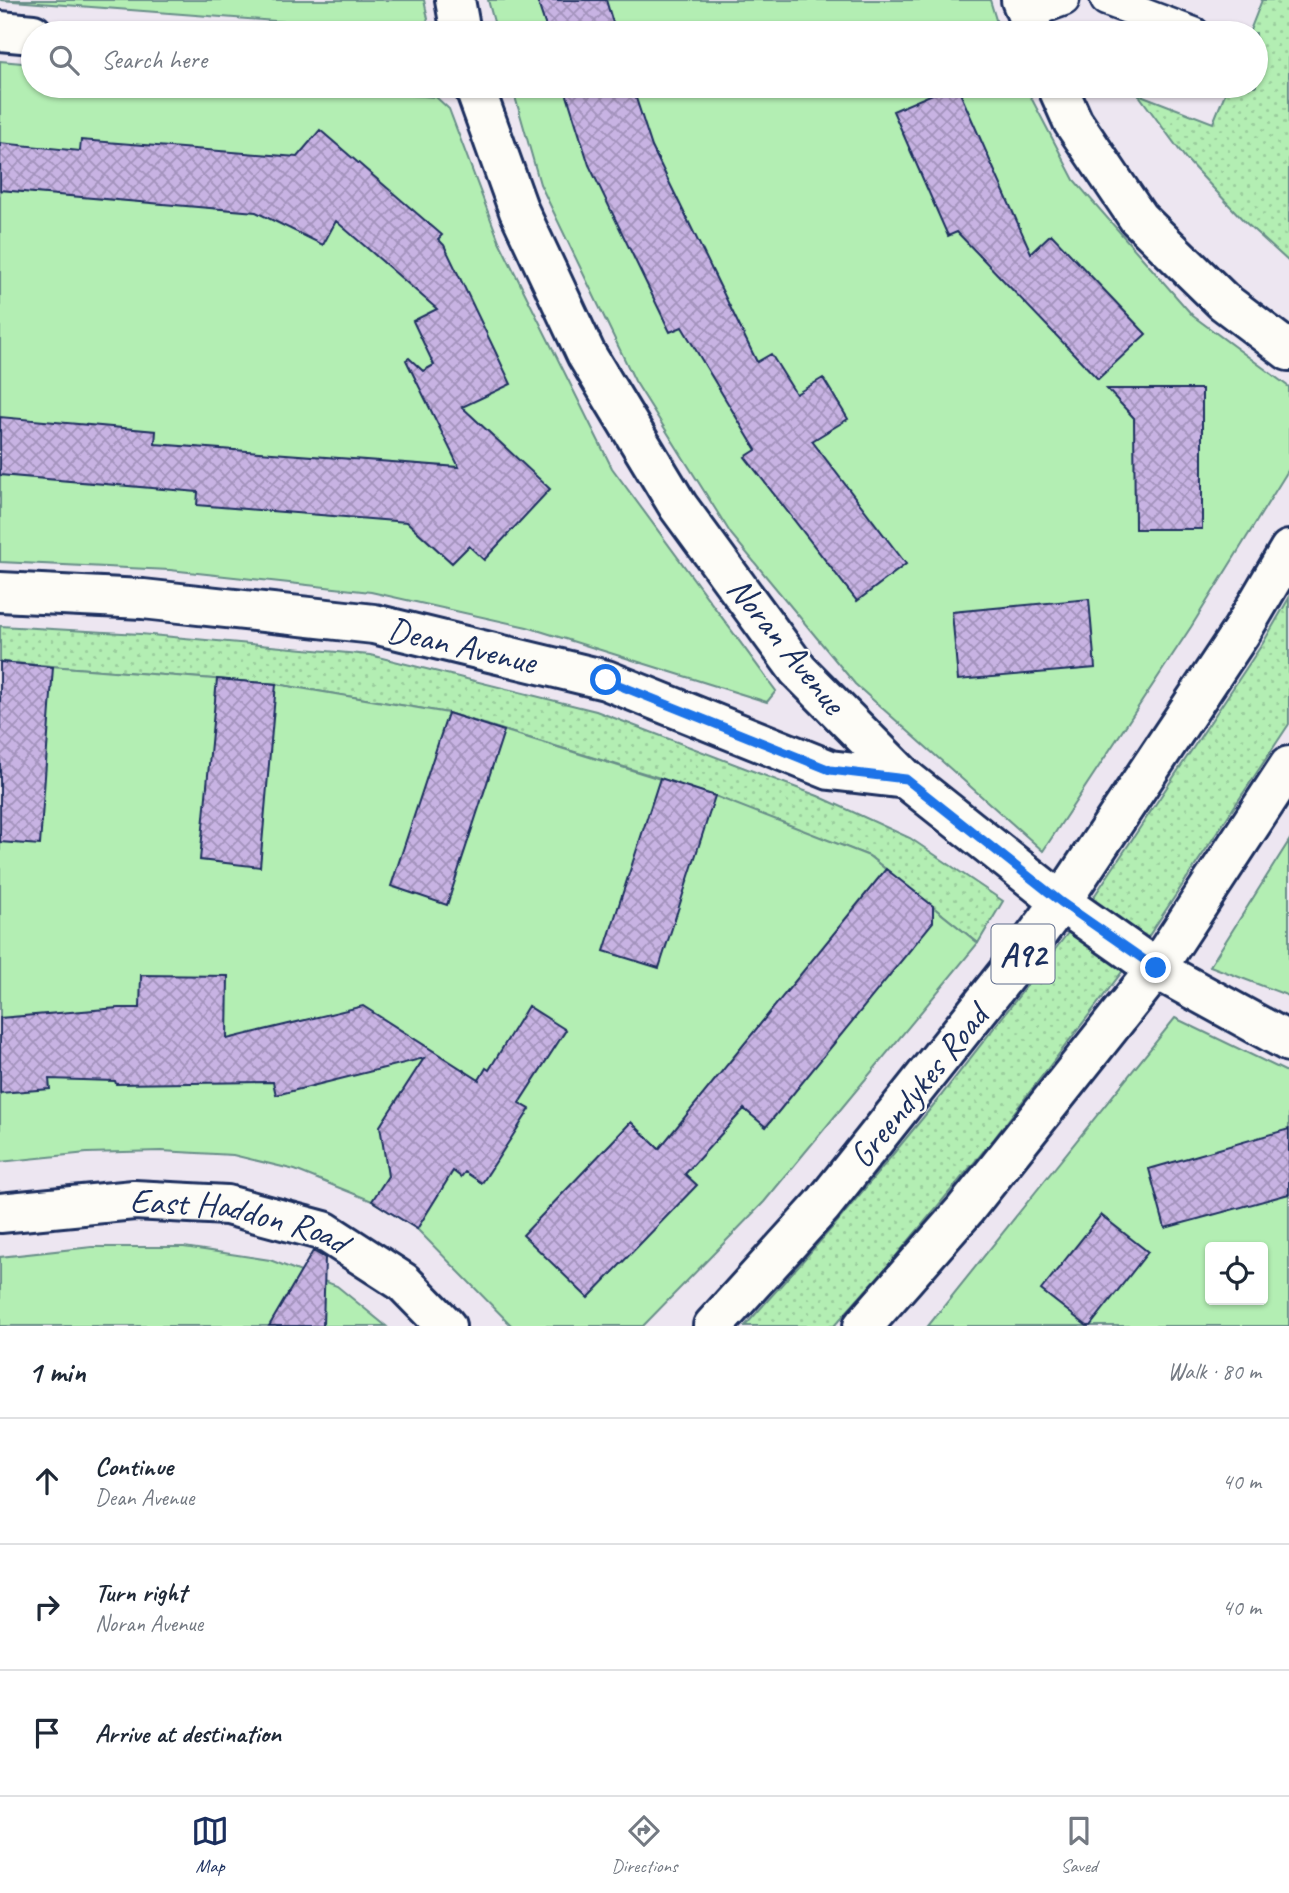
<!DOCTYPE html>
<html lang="en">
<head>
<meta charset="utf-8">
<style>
  :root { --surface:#fff; --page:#f2f2f3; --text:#1f2937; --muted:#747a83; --line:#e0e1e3; --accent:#1b2f5e }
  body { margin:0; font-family:Caveat,sans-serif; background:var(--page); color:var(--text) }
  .controls { position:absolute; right:21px; bottom:21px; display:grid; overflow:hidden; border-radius:7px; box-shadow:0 2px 5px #0004 }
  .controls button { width:63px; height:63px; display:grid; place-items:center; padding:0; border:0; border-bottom:2px solid var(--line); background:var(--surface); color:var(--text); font:35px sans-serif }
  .stop { position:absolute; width:21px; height:21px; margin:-16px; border:5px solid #1a73e8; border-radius:50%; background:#fff }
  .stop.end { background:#1a73e8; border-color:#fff; box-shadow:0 2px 7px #0008 }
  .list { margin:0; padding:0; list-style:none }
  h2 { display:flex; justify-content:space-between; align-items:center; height:91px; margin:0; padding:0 28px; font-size:30px }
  h2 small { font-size:23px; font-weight:400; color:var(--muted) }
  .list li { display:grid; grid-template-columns:46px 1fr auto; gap:21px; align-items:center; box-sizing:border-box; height:126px; padding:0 28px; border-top:2px solid var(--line) }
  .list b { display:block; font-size:26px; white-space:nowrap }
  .list p { margin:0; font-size:23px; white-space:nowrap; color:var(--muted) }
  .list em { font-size:23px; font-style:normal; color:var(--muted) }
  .icon { flex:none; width:38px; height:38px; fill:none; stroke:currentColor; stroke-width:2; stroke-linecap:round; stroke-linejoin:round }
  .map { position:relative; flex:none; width:1289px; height:1326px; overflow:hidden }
  .search { position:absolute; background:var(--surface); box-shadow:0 2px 5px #0004; left:21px; right:21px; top:21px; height:77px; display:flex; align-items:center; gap:18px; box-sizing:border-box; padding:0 24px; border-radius:38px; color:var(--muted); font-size:26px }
  .sheet { height:469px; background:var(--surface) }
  nav { display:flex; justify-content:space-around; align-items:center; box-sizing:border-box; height:98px; border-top:2px solid var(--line); background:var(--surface); font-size:19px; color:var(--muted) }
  nav a { display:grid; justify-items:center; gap:4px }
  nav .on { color:var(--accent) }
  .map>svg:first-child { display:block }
</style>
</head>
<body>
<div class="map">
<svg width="1289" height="1326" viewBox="0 0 1289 1326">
  <defs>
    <pattern id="grass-dots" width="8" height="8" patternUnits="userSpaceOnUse" patternTransform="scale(1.75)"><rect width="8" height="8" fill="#b3eeb3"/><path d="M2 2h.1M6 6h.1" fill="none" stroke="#99cc9c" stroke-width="1.8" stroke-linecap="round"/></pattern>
    <pattern id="building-cross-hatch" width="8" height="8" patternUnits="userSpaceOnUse" patternTransform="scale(1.75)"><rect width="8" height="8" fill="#c8b3e3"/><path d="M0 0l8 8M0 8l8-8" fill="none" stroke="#a292bb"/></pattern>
  </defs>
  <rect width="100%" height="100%" fill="#ede6f1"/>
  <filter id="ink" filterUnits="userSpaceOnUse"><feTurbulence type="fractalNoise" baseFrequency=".0143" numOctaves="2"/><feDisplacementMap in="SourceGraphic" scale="14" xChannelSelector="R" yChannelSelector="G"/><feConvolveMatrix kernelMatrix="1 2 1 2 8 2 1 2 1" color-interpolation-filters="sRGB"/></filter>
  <g filter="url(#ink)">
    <path fill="url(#grass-dots)" stroke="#678e88" stroke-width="2" d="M 1262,0 L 1289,0 L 1289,262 L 1245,222 L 1186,159 L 1138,94 L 1213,123 L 1228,86 L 1256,86 L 1256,33 L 1249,33 Z
      M 1289,598 L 1289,724 L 1146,940 L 1091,901 L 1263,643 Z
      M 0,626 L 140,634 L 370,655 L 596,711 L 818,796 L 910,838 L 1003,901 L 978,943 L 869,856 L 660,778 L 448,713 L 276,684 L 0,662 Z
      M 1071,929 L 1125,968 L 993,1140 L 891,1262 L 834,1326 L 745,1326 L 838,1221 L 940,1097 Z"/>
    <path fill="#b3eeb3" stroke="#678e88" stroke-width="2" fill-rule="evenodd" d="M 0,0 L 424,0 L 428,19 L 419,32 Z
      M 488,0 L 990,0 L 1000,33 L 497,33 Z
      M 0,61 L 33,64 L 33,86 L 296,86 L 436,97 L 449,109 L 499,241 L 612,468 L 776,691 L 767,702 L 527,627 L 371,592 L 170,570 L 0,562 Z
      M 512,86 L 1025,86 L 1074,180 L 1193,316 L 1289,387 L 1289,469 L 1191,627 L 1043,851 L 855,684 L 731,534 L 635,381 L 540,184 Z
      M 0,662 L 276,684 L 448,713 L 715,796 L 869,856 L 978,943 L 764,1202 L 643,1326 L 512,1326 L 417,1229 L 372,1201 L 295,1170 L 233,1155 L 161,1151 L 87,1153 L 0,1162 Z
      M 1289,841 L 1289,996 L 1210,966 Z
      M 1175,1018 L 1289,1073 L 1289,1326 L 928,1326 ZM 1210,1247 L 1263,1247 L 1263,1300 L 1210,1300 Z
      M 92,1247 L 184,1247 L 270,1260 L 337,1286 L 386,1326 L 0,1326 L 0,1257 Z"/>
    <path fill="url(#building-cross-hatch)" stroke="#1b2f5e" stroke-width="2" d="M 537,0 L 606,0 L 616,33 L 548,33 Z
      M 564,86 L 632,86 L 652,147 L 757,362 L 771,354 L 796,394 L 823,378 L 848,419 L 812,441 L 906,564 L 857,601 L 745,457 L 756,450 L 682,327 L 670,332 L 589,165 Z
      M 951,86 L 957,86 L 1031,253 L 1051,234 L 1146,334 L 1098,379 L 957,232 L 948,236 L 893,111 Z
      M 320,130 L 442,235 L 438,239 L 444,245 L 511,384 L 462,407 L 550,489 L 484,560 L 469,546 L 452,563 L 407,522 L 197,505 L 198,492 L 0,475 L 0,417 L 156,431 L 155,444 L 459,467 L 406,360 L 409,358 L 423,371 L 434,365 L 413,321 L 437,309 L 336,221 L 323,245 L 256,212 L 0,190 L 0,143 L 80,151 L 81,140 L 297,157 Z
      M 1107,389 L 1202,389 L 1202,529 L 1135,529 L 1134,418 Z
      M 1089,599 L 1095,668 L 958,680 L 952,612 Z
      M 0,662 L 53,667 L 40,845 L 0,842 Z
      M 217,679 L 276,684 L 260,867 L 200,860 Z
      M 448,713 L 504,731 L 447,905 L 391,886 Z
      M 660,778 L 715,796 L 659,968 L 604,951 Z
      M 886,869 L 933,906 L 933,922 L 766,1127 L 744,1109 L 685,1174 L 697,1185 L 588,1298 L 523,1235 L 631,1122 L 659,1149 Z
      M 141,975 L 228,976 L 227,1039 L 363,1006 L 479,1080 L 486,1068 L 489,1070 L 528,1006 L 566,1030 L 519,1103 L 530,1109 L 482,1183 L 465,1172 L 461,1177 L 453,1171 L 417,1229 L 372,1201 L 388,1176 L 380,1126 L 424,1058 L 276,1095 L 273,1082 L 116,1084 L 115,1081 L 49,1079 L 50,1089 L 0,1093 L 0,1018 L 118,1008 L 140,1008 Z
      M 1289,1129 L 1289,1194 L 1165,1228 L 1149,1169 Z
      M 1101,1215 L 1148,1252 L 1090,1326 L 1087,1326 L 1041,1290 Z
      M 313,1251 L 325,1258 L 323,1326 L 269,1326 Z"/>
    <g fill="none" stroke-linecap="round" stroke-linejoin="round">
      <defs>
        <path id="lane" d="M 1106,0 L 1194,33
          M 1026,14 L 1064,0"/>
        <g id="street">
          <path d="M 455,0 L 461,33"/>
          <path d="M 1021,0 L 1034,33"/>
          <path d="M 0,31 L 33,34"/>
          <path d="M 474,86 L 519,211 L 586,354 L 678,506 L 798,670 L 906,779 L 1061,902 L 1156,969 L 1289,1042"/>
          <path d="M 1057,86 L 1073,122 L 1138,218 L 1223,301 L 1289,351"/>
          <path d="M 0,592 L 143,599 L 374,624 L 606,680 L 830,770 L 906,779"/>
          <path id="s1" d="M 0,1213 L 134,1200 L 227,1205 L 324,1231 L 403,1282 L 446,1326"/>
        </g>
        <path id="highway" d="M 713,1326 L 822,1206 L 1021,956 L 1061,902 L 1241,632 L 1289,550
          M 863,1326 L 964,1211 L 1156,969 L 1289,766"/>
      </defs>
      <use href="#lane" stroke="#1b2f5e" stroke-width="35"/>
      <use href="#street" stroke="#1b2f5e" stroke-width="44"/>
      <use href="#highway" stroke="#1b2f5e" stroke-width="44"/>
      <use href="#lane" stroke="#fdfcf7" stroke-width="30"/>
      <use href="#street" stroke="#fdfcf7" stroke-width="38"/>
      <use href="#highway" stroke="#fdfcf7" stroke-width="38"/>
    </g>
  </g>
  <g fill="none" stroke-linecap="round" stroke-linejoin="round" filter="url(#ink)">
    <path stroke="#1a73e8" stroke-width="9" d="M 606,680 L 830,770 L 906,779 L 1061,902 L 1156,968"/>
  </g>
  <g text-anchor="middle" stroke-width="5" stroke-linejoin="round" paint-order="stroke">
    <rect fill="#fdfcf7" stroke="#5f6c8c" stroke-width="2" x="991.5" y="924.5" width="63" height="59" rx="5"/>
    <g font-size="33" font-weight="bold" fill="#1b2f5e">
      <text x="1023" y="966">A92</text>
    </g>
    <g font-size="35" fill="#1b2f5e" stroke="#fdfcf7">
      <text transform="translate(462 645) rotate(13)" y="12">Dean Avenue</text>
      <text transform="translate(787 645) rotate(51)" y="12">Noran Avenue</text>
      <text transform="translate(918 1086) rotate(-51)" y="12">Greendykes Road</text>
      <text dy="12" stroke="none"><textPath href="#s1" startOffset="242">East Haddon Road</textPath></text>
    </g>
  </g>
</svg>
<div class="controls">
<button><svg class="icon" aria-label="locate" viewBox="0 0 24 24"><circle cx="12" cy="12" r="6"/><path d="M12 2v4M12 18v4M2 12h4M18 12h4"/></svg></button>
</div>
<div class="stop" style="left:606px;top:680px"></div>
<div class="stop end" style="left:1156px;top:968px"></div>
<div class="search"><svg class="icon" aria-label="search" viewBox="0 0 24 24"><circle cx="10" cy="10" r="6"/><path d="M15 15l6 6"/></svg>Search here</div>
</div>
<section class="sheet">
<h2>1 min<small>Walk · 80 m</small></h2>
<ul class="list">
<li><svg class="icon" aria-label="ahead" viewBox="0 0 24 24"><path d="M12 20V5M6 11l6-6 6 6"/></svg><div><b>Continue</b><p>Dean Avenue</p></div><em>40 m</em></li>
<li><svg class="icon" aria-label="right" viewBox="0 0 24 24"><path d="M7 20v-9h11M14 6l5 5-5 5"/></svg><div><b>Turn right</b><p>Noran Avenue</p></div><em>40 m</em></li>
<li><svg class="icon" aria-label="arrive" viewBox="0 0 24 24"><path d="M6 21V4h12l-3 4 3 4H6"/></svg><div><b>Arrive at destination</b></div></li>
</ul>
</section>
<nav>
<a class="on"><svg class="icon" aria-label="map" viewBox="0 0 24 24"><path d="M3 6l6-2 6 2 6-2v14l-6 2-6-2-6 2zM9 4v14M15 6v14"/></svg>Map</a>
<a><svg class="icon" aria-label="directions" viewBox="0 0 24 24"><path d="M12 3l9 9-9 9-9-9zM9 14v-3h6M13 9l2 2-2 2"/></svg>Directions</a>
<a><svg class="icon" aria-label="saved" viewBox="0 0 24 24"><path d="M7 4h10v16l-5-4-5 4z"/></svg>Saved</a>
</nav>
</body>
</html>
